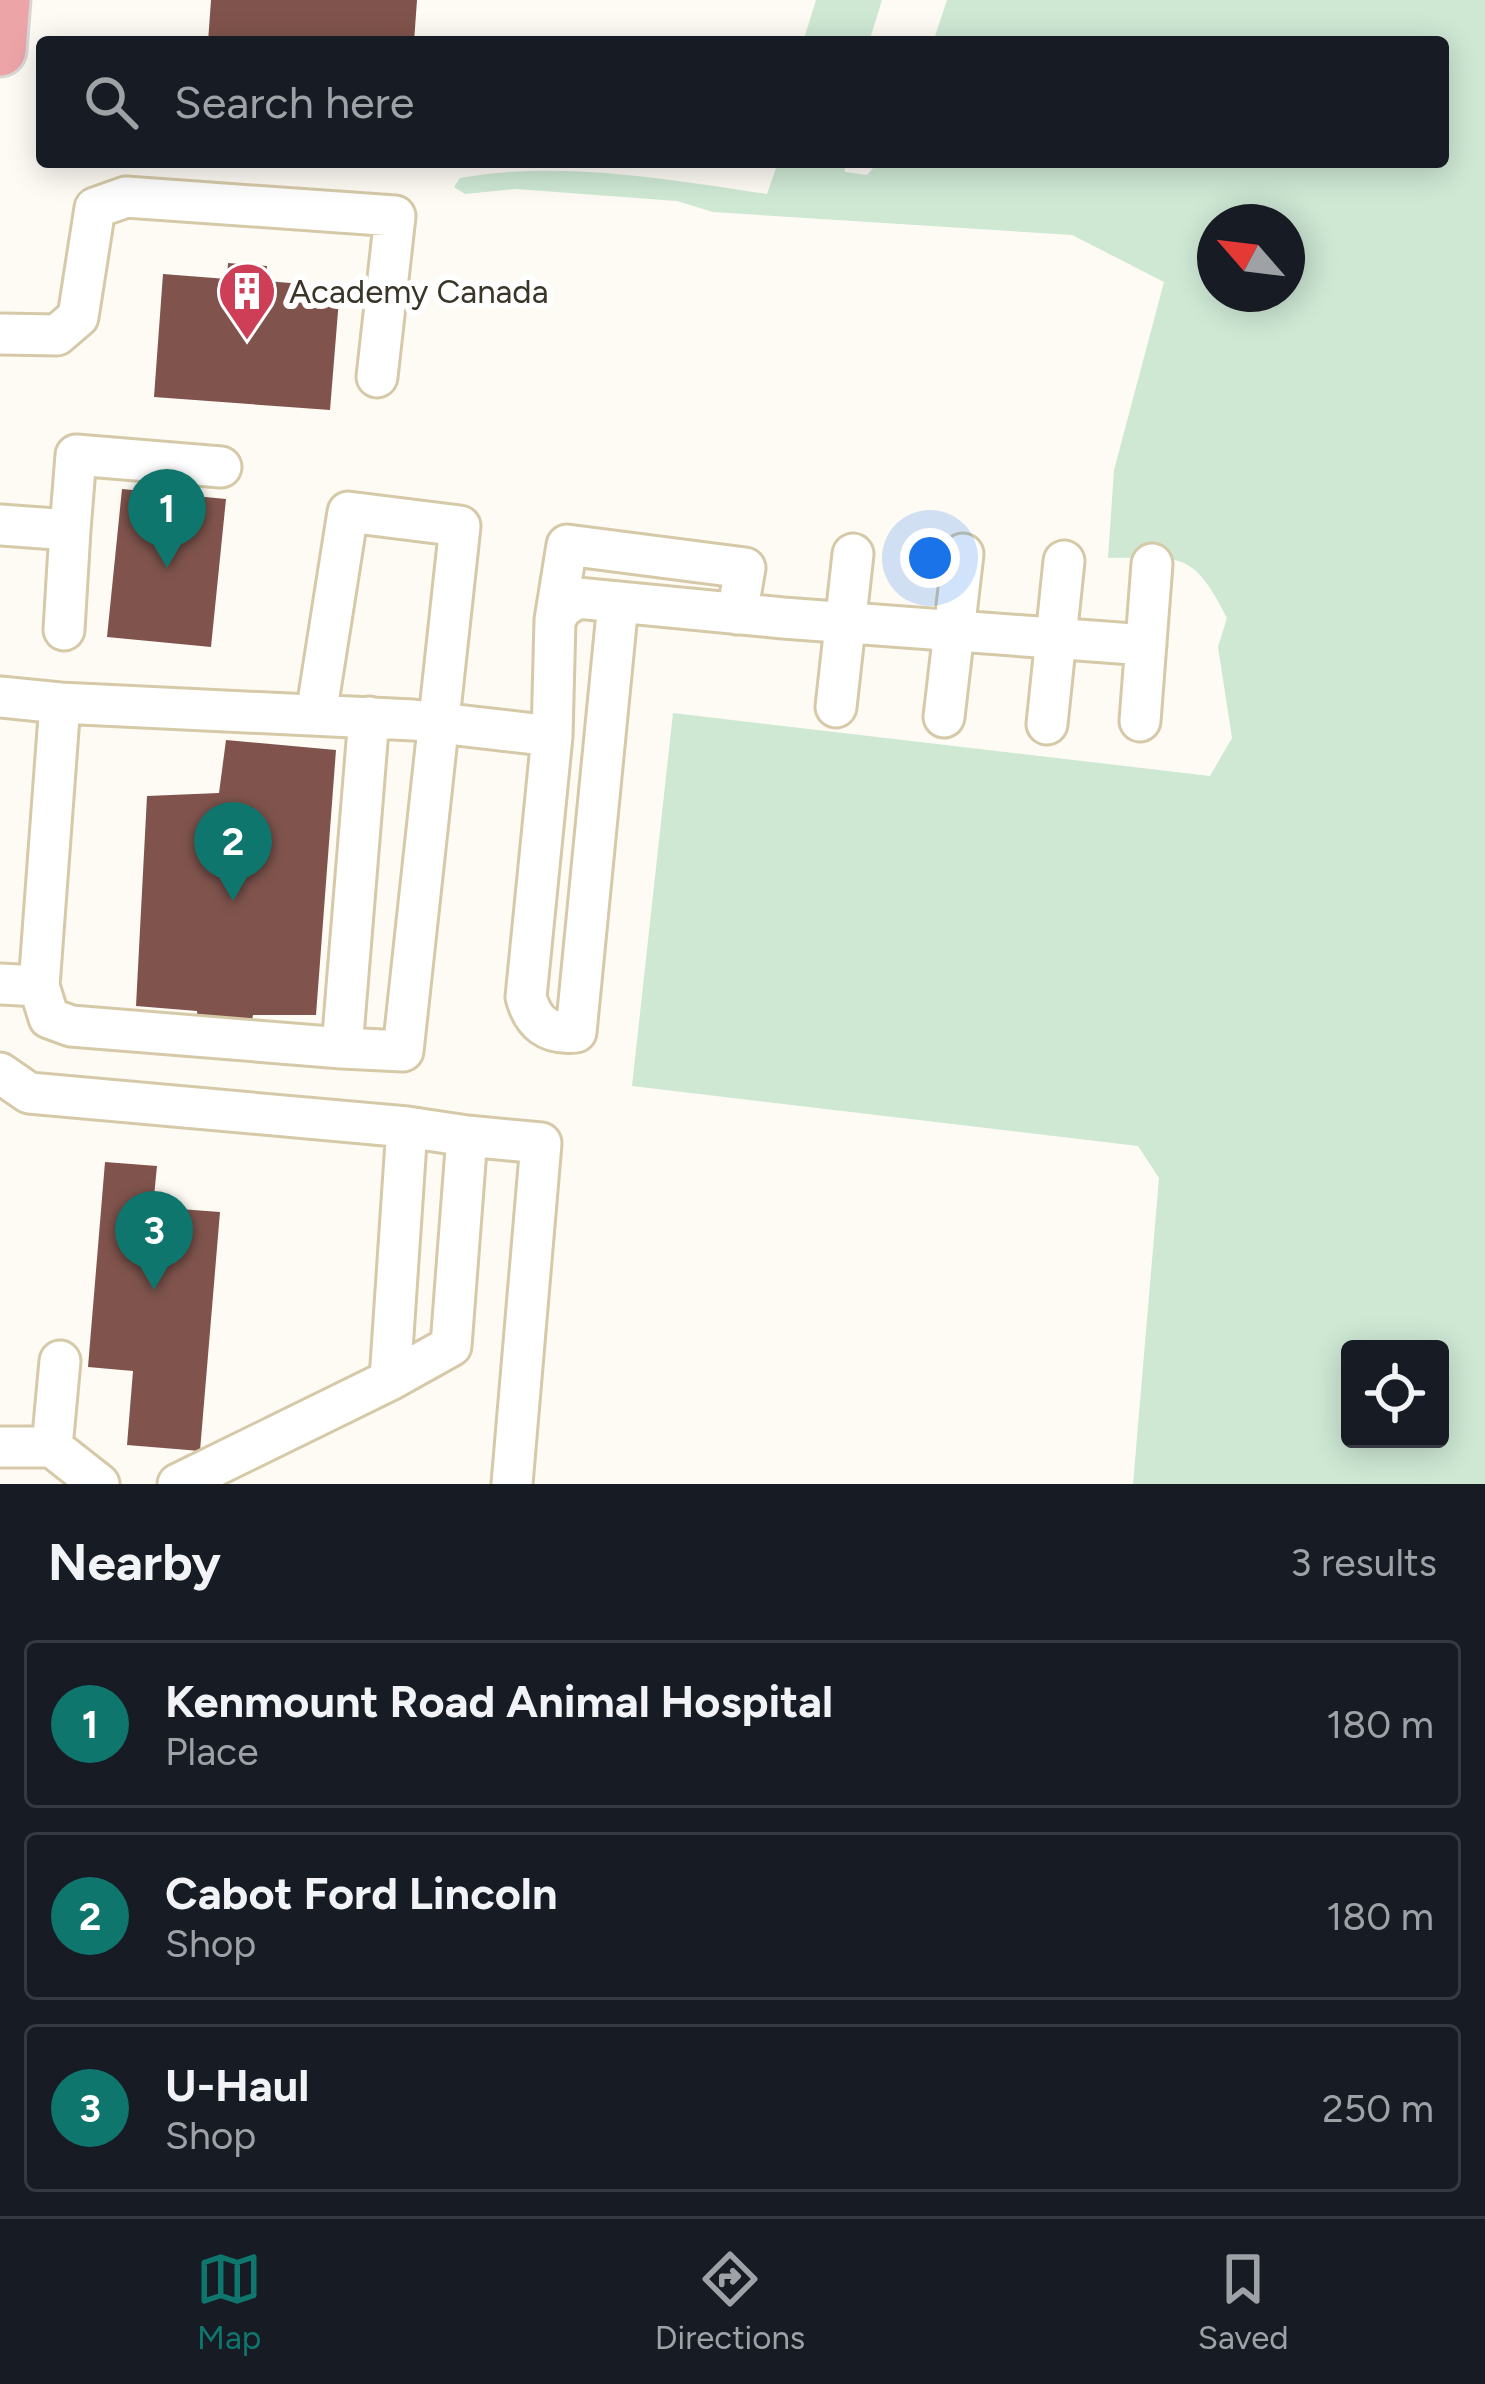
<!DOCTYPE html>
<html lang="en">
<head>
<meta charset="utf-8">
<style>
  :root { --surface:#171b24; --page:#20242c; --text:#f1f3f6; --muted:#9ea1a6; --line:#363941; --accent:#0f766e }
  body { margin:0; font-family:Figtree,sans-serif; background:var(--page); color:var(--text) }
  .controls { position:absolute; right:36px; bottom:36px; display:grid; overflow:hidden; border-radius:12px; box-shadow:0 6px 30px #0003 }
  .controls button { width:108px; height:108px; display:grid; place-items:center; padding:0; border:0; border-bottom:3px solid var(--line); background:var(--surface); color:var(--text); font:60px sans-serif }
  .compass { position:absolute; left:1197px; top:204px; width:108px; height:108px; border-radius:50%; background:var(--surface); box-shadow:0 6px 30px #0003; rotate:298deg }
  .you { position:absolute; left:930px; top:558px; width:42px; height:42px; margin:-30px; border:9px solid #fff; border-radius:50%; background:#1a73e8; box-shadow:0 0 0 18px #1a73e833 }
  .badge { display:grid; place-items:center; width:78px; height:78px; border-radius:50%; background:var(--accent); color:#fff; font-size:39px; font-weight:700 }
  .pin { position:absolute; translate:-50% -99px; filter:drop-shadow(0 3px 6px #0008) }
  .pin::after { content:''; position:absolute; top:63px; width:42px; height:36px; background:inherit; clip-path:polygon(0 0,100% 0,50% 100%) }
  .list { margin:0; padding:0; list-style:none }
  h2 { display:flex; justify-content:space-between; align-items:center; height:156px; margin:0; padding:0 48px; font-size:51px }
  h2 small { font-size:39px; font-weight:400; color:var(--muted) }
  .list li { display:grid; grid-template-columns:78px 1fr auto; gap:36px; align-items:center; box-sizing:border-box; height:168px; margin:0 24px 24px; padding:0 24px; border:3px solid var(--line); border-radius:12px }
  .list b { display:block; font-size:45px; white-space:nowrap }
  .list p { margin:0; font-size:39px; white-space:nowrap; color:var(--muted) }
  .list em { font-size:39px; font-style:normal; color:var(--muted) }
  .icon { flex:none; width:66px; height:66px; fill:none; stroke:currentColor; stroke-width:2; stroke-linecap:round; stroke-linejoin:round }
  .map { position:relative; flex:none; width:1485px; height:1484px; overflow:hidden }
  .search { position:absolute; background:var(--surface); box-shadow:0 6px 30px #0003; left:36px; right:36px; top:36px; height:132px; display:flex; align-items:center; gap:30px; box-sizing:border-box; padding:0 42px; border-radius:12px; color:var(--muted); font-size:45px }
  .sheet { height:732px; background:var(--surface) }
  nav { display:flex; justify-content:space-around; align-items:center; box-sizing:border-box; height:168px; border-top:3px solid var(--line); background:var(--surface); font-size:33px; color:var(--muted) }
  nav a { display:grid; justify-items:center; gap:6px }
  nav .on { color:var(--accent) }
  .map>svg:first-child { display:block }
</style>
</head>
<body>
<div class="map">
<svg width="1485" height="1484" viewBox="0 0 1485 1484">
  <rect width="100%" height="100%" fill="#fefbf5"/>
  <path fill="#cee8d4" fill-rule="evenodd" d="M 816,0 L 882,0 L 869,42 L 803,42 Z
    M 947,0 L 1485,0 L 1485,1484 L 1133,1484 L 1159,1178 L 1138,1146 L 632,1086 L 673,713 L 1210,776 L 1232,738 L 1218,647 L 1227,618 C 1192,549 1180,558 1108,558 L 1114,470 L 1164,282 L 1072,235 L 713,212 L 677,201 L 516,189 L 465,194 L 454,187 L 460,178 C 560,160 667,179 767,194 L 778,162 L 844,162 L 845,172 L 867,175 L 878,162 L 1443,162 L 1443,42 L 933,42 ZM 1215,222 L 1287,222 L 1287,294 L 1215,294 ZM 1350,1349 L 1440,1349 L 1440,1439 L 1350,1439 Z"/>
  <path fill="#80544d" d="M 211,0 L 417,0 L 414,42 L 208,42 Z
    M 228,263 L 267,266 L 266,281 L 340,287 L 330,410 L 154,397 L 163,274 L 227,279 Z
    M 122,489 L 226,499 L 211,647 L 107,637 Z
    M 226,740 L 336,750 L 316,1015 L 253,1015 L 249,1035 L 198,1031 L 197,1011 L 136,1006 L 147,796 L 219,793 Z
    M 105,1162 L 157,1166 L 153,1207 L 220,1212 L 200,1451 L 127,1445 L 133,1371 L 88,1367 Z"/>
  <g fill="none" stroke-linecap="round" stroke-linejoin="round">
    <defs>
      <path id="minor" d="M 0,334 L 57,335 L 78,317 L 95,208 L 126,197 L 395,216 L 377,377
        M 0,525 L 70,530 L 64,630
        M 70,530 L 76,455 L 221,467
        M 555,620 L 567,545 L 745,568 L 737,614
        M 0,697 L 60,703 L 39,986 L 0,984
        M 60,703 L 413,720 L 552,736 L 526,997 C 533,1023 548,1035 576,1032 L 618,603
        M 836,707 L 853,554
        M 316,715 L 348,512 L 460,526 L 403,1051 L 342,1048
        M 944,717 L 963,554
        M 1140,721 L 1152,564
        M 1047,724 L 1064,561
        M 552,736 L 555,620 L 562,608 L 577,598 L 783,618 L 1146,645
        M 39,986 L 49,1018 L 71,1026 L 342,1048 L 369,717
        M 0,1073 L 29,1093 L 407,1127 L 390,1380 L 178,1484
        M 467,1136 L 541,1143 L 512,1484
        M 390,1380 L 451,1346 L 467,1136 L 407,1127
        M 0,1447 L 52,1447 L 60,1361
        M 52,1447 L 99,1484"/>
      <path id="major" d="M 0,50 L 4,0"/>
    </defs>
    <use href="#minor" stroke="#d5c9a8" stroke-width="45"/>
    <use href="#major" stroke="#d8d7d4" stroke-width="57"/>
    <use href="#minor" stroke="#fff" stroke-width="39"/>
    <use href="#major" stroke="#eca4a7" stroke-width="51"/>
  </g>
  <defs>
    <symbol id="building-pin" viewBox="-11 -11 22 30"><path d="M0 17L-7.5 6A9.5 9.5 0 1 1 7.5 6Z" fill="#ce3e57" stroke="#fff"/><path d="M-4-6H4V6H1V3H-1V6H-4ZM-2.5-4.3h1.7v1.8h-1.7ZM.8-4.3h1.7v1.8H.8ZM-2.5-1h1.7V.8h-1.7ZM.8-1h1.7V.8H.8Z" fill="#fff"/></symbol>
  </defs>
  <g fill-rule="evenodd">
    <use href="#building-pin" x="214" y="258" width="66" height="90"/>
  </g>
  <g text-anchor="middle" stroke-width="12" stroke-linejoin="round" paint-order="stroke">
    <g font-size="33" fill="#3a3528" stroke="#fff" text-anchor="start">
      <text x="289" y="303">Academy Canada</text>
    </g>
  </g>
</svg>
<div class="controls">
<button><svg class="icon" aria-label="locate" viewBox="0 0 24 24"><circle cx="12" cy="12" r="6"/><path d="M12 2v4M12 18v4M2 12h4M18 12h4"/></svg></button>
</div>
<svg class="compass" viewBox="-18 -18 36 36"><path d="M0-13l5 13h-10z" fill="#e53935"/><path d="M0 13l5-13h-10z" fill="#9ea1a6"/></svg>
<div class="you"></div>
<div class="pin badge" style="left:167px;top:568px">1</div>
<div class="pin badge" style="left:233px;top:901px">2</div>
<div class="pin badge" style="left:154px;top:1290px">3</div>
<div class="search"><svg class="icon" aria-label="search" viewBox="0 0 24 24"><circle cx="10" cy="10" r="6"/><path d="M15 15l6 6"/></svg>Search here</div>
</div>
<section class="sheet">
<h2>Nearby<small>3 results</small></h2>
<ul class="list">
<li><span class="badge">1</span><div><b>Kenmount Road Animal Hospital</b><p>Place</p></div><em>180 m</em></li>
<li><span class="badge">2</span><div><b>Cabot Ford Lincoln</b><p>Shop</p></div><em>180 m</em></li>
<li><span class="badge">3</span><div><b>U-Haul</b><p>Shop</p></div><em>250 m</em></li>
</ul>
</section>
<nav>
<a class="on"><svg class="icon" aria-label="map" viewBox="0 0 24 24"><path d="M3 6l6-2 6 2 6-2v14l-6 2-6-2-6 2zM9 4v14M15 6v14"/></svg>Map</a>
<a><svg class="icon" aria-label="directions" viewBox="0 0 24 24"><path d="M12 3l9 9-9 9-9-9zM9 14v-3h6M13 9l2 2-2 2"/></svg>Directions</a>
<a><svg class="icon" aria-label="saved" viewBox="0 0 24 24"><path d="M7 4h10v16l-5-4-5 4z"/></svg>Saved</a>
</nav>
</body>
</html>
